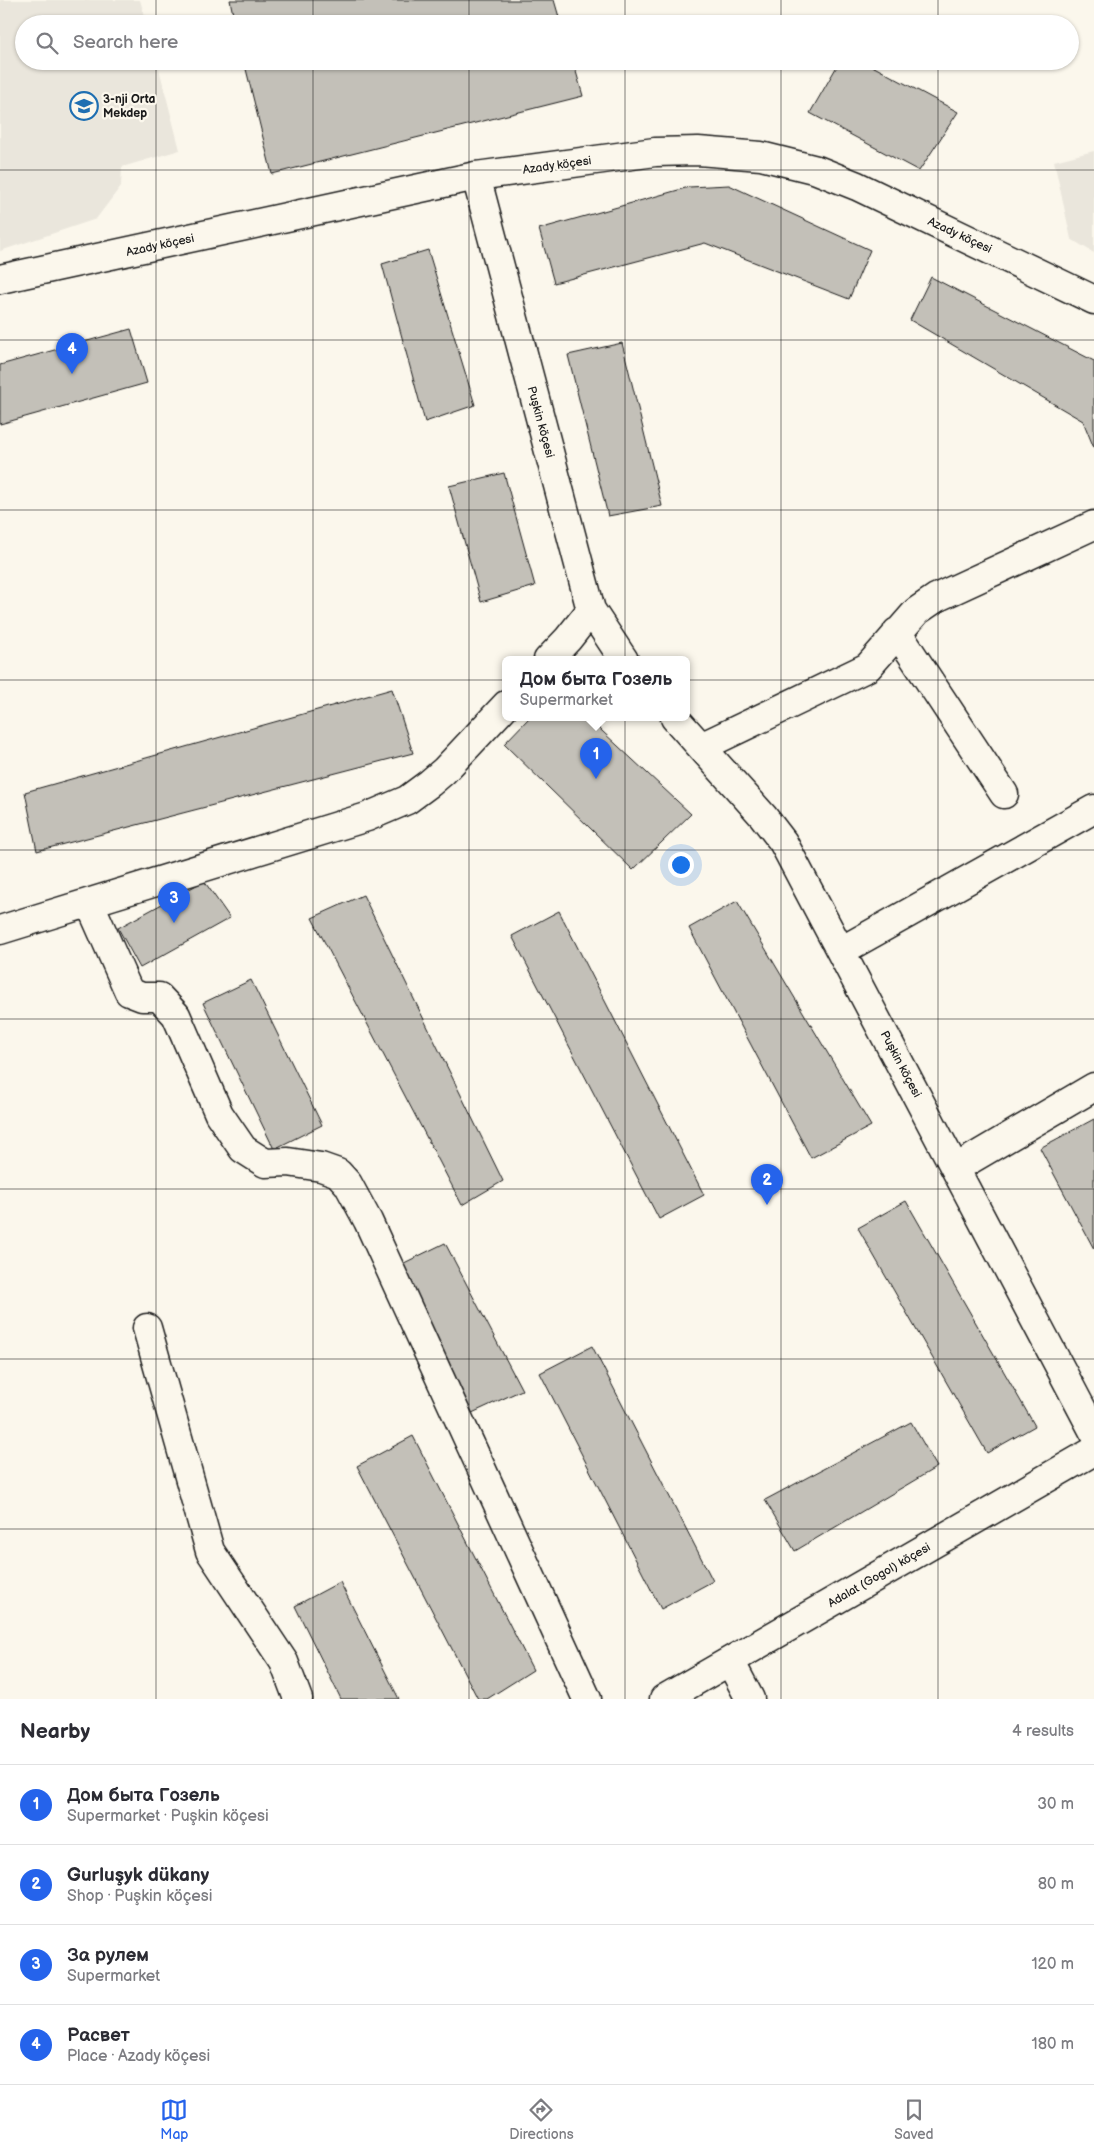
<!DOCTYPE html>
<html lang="en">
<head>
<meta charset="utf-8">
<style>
  :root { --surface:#fff; --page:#f2f2f3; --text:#2b2b33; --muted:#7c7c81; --line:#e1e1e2; --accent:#2563eb }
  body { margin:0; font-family:"Balsamiq Sans",sans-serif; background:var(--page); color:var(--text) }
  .you { position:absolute; left:680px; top:864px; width:18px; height:18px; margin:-12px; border:4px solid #fff; border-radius:50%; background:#1a73e8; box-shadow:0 0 0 8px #1a73e833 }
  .badge { display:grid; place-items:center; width:32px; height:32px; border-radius:50%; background:var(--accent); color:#fff; font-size:16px; font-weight:700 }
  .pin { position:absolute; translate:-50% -41px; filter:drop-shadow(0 1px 2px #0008) }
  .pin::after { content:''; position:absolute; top:26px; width:18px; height:15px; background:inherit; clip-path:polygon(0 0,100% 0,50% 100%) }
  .popup { position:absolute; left:502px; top:656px; width:188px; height:65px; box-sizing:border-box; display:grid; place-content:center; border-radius:8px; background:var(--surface); filter:drop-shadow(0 1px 4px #0005); font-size:16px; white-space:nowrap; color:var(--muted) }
  .popup b { font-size:19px; color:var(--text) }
  .popup::after { content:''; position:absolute; left:50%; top:100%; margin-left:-10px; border:10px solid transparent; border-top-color:var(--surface) }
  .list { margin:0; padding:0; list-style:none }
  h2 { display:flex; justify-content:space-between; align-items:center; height:65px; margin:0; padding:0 20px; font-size:21px }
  h2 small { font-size:16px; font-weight:400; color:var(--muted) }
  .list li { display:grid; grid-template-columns:32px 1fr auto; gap:15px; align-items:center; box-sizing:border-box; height:80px; padding:0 20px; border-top:1px solid var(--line) }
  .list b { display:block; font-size:19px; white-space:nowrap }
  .list p { margin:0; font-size:16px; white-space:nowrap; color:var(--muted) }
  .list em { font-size:16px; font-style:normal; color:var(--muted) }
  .icon { flex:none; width:28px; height:28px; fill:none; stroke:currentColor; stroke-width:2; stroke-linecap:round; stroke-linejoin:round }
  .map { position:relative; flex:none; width:1094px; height:1699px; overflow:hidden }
  .search { position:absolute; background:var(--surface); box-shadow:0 1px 4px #0004; left:15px; right:15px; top:15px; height:55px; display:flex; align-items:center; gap:12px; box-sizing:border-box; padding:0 18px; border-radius:28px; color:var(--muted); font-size:19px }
  .sheet { height:385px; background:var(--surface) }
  nav { display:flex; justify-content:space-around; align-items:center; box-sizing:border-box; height:70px; border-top:1px solid var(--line); background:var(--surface); font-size:14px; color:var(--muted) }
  nav a { display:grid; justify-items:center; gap:2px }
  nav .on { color:var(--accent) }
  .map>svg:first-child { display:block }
</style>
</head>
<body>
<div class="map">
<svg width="1094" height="1699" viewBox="0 0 1094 1699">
  <rect width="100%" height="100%" fill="#fbf7ec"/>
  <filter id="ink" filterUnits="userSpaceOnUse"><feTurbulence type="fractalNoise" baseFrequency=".02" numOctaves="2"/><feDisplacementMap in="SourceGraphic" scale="10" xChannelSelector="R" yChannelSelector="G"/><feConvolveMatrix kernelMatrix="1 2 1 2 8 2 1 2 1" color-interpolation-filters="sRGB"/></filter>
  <g filter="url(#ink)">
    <path fill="#eae6dc" d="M 0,0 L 140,0 L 147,24 L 24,24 L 24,61 L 157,61 L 180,150 L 122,167 L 121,186 L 96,219 L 0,251 Z
      M 1094,151 L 1094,253 L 1071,239 L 1054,161 Z"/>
    <path fill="#c3c0b8" stroke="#1c1c1c" d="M 230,0 L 554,0 L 561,24 L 235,24 Z
      M 244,61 L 573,61 L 583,96 L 272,174 Z
      M 840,61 L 863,61 L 958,112 L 919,171 L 810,113 Z
      M 729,185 L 870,250 L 849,299 L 705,243 L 554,283 L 539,229 L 689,187 Z
      M 428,250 L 475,405 L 425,422 L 382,264 Z
      M 931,277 L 1094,361 L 1094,448 L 1083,421 L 910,320 Z
      M 131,329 L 147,383 L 0,424 L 0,365 Z
      M 622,343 L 662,506 L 608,516 L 568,355 Z
      M 504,473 L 535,586 L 481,602 L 449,486 Z
      M 392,689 L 413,753 L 37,851 L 25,792 Z
      M 529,718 L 588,718 L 691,814 L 633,870 L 504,744 Z
      M 204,881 L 230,918 L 140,968 L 118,928 Z
      M 363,895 L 503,1181 L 462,1205 L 312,918 Z
      M 737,901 L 871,1126 L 811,1158 L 689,928 Z
      M 559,911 L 704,1195 L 659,1219 L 512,936 Z
      M 251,980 L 322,1125 L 274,1149 L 203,1003 Z
      M 1094,1119 L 1094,1249 L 1040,1148 Z
      M 906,1201 L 1035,1426 L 987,1453 L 858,1228 Z
      M 445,1243 L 522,1390 L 472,1413 L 400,1265 Z
      M 592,1346 L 713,1581 L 661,1609 L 540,1373 Z
      M 911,1422 L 937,1467 L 795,1551 L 765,1500 Z
      M 413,1436 L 533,1670 L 487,1699 L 478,1699 L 357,1466 Z
      M 340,1582 L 399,1699 L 341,1699 L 295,1606 Z"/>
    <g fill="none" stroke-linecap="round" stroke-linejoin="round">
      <defs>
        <path id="minor" d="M 476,176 L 591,610 L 624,660
          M 897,632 L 1004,794
          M 548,660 L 568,639 L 591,610
          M 675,718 L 763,816 L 783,842 L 1094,1432
          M 701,747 L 868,667 L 917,611 L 936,598 L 1094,525
          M 90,904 L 129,992 L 142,997 L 159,997 L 176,1015 L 219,1114 L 243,1149 L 265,1163 L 288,1162 L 321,1167 L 338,1173 L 348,1184 L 368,1221 L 587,1699
          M 0,930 L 367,817 L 407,800 L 430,783 L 444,771 L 506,705
          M 841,951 L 1094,809
          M 956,1168 L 1094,1087
          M 147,1328 L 210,1551 L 284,1662 L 298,1699
          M 730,1661 L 750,1699
          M 664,1699 L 1094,1451"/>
        <path id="major" d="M 0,279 L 476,176 L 655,152 L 698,151 L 761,156 L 817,170 L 857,186 L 1094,300"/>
      </defs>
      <use href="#minor" stroke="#1c1c1c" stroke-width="31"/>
      <use href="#major" stroke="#1c1c1c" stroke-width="31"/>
      <use href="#minor" stroke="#fbf7ec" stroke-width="28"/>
      <use href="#major" stroke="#fbf7ec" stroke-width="28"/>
    </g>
  </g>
  <path fill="none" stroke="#1c1c1c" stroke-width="1" stroke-opacity="0.55" d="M 156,0 L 156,24M 313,0 L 313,24M 469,0 L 469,24M 625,0 L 625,24M 781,0 L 781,24M 938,0 L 938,24M 156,61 L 156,1699M 313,61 L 313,1699M 469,61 L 469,1699M 625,61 L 625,1699M 781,61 L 781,1699M 938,61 L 938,1699M 0,170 L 1094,170M 0,340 L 1094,340M 0,510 L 1094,510M 0,680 L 1094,680M 0,850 L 1094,850M 0,1019 L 1094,1019M 0,1189 L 1094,1189M 0,1359 L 1094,1359M 0,1529 L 1094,1529"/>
  <defs>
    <symbol id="school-ring" viewBox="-11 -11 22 22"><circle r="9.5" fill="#fbf7ec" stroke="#1f6fb2" stroke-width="1.5"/><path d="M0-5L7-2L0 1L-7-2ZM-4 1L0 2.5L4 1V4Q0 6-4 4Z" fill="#1f6fb2"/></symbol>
  </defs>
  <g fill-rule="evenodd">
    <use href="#school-ring" x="68" y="90" width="32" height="32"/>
  </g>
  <g text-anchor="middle" stroke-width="4.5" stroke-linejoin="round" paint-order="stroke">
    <g font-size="12" font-weight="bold" fill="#1c1c1c" stroke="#fbf7ec" text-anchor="start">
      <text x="103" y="103">3-nji Orta<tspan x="103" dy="14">Mekdep</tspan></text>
    </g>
    <g font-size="12" fill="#1c1c1c" stroke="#fbf7ec">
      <text transform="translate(557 165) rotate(-8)" y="4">Azady köçesi</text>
      <text transform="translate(960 235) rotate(25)" y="4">Azady köçesi</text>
      <text transform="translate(160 245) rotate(-12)" y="4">Azady köçesi</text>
      <text transform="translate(541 422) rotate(75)" y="4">Puşkin köçesi</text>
      <text transform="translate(901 1064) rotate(62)" y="4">Puşkin köçesi</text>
      <text transform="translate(879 1575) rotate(-30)" y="4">Adalat (Gogol) köçesi</text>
    </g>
  </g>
</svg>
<div class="you"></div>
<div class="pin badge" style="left:596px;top:779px">1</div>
<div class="popup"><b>Дом быта Гозель</b>Supermarket</div>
<div class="pin badge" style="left:767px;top:1205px">2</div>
<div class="pin badge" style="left:174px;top:923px">3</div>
<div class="pin badge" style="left:72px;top:374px">4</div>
<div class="search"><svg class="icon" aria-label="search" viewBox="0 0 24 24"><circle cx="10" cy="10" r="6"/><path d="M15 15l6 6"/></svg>Search here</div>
</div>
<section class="sheet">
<h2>Nearby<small>4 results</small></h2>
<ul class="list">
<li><span class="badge">1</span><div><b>Дом быта Гозель</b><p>Supermarket · Puşkin köçesi</p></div><em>30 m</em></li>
<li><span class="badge">2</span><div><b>Gurluşyk dükany</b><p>Shop · Puşkin köçesi</p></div><em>80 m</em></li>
<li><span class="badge">3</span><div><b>За рулем</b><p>Supermarket</p></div><em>120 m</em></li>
<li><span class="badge">4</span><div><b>Расвет</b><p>Place · Azady köçesi</p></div><em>180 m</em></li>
</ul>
</section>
<nav>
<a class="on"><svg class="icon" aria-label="map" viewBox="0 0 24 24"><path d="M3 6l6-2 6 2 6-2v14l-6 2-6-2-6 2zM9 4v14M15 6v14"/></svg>Map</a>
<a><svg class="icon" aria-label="directions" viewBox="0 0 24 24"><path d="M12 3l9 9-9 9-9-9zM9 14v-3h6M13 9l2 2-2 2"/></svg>Directions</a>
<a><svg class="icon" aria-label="saved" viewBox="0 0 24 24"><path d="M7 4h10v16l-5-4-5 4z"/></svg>Saved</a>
</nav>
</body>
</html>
